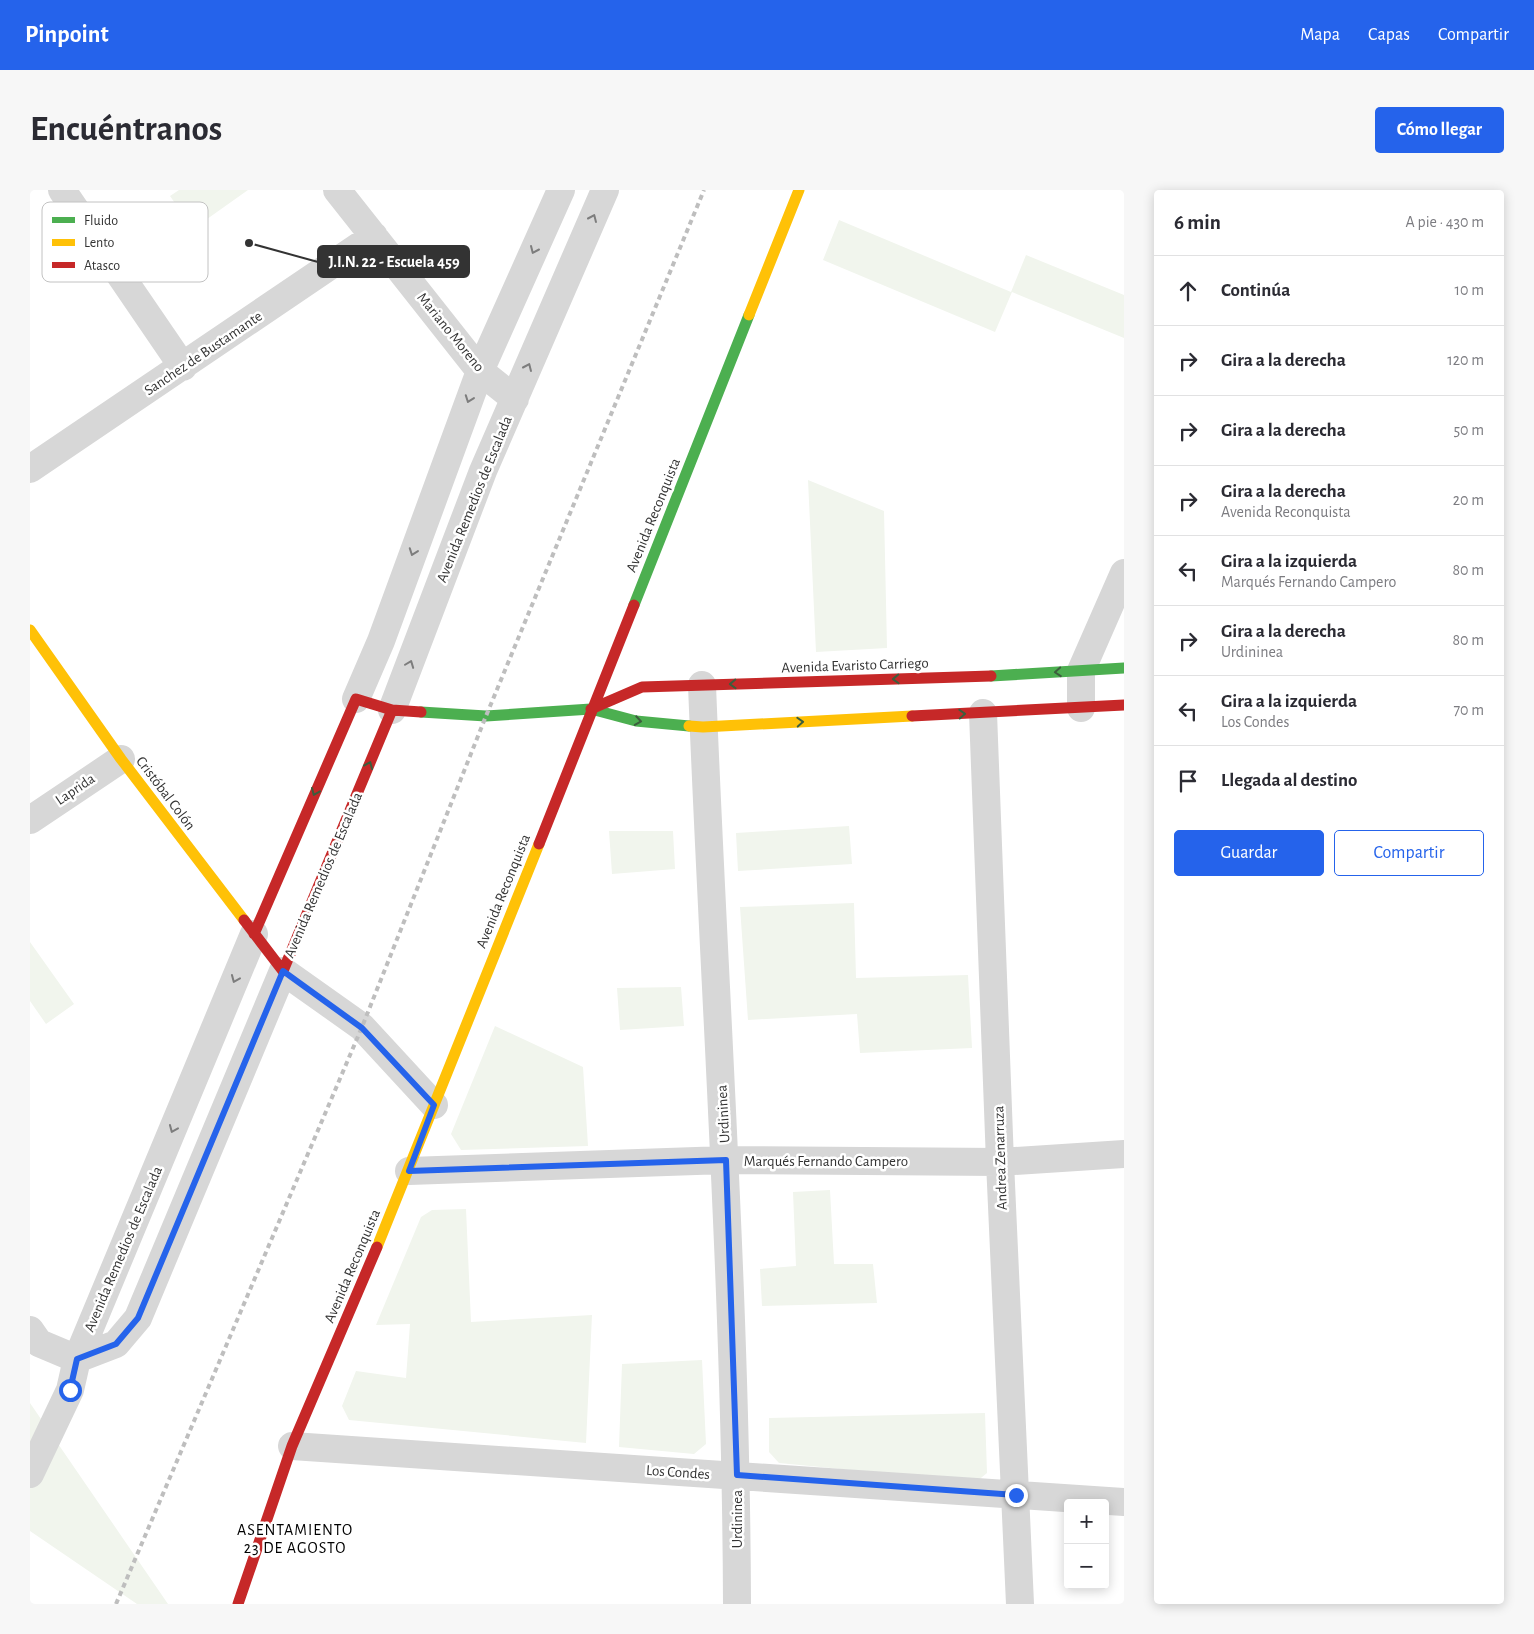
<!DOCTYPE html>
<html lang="es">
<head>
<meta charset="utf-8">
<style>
  :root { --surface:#fff; --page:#f7f7f7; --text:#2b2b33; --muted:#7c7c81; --line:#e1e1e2; --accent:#2563eb }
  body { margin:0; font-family:"Alegreya Sans",sans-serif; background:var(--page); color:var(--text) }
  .controls { position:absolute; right:15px; bottom:15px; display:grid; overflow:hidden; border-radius:5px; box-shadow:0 2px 12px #0003 }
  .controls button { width:45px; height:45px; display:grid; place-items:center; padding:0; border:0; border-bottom:1px solid var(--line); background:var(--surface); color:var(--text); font:25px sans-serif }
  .stop { position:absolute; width:15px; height:15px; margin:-11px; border:4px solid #2563eb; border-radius:50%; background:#fff }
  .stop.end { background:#2563eb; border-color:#fff; box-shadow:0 1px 5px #0008 }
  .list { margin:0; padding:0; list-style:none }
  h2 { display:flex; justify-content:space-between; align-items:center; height:65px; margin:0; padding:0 20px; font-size:21px }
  h2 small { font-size:16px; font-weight:400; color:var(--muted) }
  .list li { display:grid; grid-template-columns:32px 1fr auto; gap:15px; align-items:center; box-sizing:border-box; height:70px; padding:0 20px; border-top:1px solid var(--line) }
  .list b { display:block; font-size:19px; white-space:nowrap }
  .list p { margin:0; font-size:16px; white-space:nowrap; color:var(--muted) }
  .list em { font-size:16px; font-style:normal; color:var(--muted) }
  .actions { display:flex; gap:10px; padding:15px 20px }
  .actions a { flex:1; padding:11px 0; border:1px solid var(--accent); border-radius:5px; text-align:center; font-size:18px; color:var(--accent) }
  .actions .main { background:var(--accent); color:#fff }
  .icon { flex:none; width:28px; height:28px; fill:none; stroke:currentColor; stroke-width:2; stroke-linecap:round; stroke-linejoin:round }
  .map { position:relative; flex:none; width:1094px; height:1414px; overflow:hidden; border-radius:5px }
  header { display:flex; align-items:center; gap:30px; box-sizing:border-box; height:70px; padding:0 25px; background:var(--accent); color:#fff }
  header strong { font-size:24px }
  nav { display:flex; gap:28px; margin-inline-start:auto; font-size:18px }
  .intro { display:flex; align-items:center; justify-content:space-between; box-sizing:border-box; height:120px; padding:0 30px }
  h1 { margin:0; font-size:35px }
  .button { padding:12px 22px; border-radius:5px; background:var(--accent); color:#fff; font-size:18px; font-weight:700 }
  main { display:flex; gap:30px; padding:0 30px }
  aside { flex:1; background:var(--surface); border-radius:5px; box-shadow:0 2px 12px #0003 }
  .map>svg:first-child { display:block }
</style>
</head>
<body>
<header>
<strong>Pinpoint</strong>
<nav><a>Mapa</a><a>Capas</a><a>Compartir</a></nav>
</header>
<div class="intro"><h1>Encuéntranos</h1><a class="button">Cómo llegar</a></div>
<main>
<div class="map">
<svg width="1094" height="1414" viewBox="0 0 1094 1414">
  <rect width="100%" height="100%" fill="#fff"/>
  <path fill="#f1f5ed" d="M 149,0 L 218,0 L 163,39 L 140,6 Z
    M 809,30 L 981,102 L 996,65 L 1094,105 L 1094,148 L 982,102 L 965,142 L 793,70 Z
    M 778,290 L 854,321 L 857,458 L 786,462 Z
    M 819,636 L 822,674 L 708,681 L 706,643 Z
    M 579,641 L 643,641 L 645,679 L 582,684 Z
    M 824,713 L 826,788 L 938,785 L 942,858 L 830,863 L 827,824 L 718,830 L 710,717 Z
    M 0,752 L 44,814 L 16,834 L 0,811 Z
    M 651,797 L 654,836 L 590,840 L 587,798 Z
    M 465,836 L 553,877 L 558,956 L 431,960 L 421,944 Z
    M 800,1000 L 804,1074 L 843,1074 L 847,1113 L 732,1116 L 730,1079 L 766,1076 L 763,1002 Z
    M 436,1019 L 441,1132 L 562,1125 L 556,1253 L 319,1230 L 312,1216 L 326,1181 L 376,1188 L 380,1134 L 346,1135 L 391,1027 L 402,1020 Z
    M 672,1170 L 676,1254 L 664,1264 L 589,1257 L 592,1174 Z
    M 0,1213 L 138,1414 L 107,1414 L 0,1341 Z
    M 955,1223 L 957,1283 L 946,1292 L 749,1273 L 739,1262 L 739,1228 Z"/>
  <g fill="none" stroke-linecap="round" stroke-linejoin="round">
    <path stroke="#d7d7d7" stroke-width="28" d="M 32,0 L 153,177
      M 307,0 L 450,181 L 485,209
      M 0,279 L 344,46
      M 672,495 C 684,801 706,1107 707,1414
      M 326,509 L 351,451 L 450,181 L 531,0
      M 1051,518 L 1051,481 L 1094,383
      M 362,520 L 453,281 L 575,0
      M 953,523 L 970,972 L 990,1414
      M 0,630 L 91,569
      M 379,981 L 695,970 L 970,972 L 1094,964
      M 0,1140 L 9,1153 L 47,1169
      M 47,1169 L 86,1154 L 108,1128 L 253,781 L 332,837 L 404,915
      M 262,1256 L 1094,1312
      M 0,1284 L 40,1200 L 47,1169 L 224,744"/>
    <path stroke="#4caf50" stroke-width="11" d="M 604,415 L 719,125
      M 961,486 L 1094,478
      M 391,522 L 456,526 L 561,519 L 606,531 L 659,536"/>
    <path stroke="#ffc107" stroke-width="11" d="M 719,125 L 769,0
      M 0,440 L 91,569 L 214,730
      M 659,536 L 673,537 L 882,526
      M 347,1057 L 509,654"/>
    <path stroke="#c62828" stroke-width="11" d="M 561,519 L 612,497 L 961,486
      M 882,526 L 1094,515
      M 509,654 L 604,415
      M 214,730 L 253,781 L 362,520
      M 224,744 L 326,509 L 362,520 L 391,522
      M 208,1414 L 262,1256 L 347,1057"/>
    <path stroke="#bebebe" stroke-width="4" stroke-dasharray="5 4" stroke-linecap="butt" d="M 86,1414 L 332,837 L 456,526 L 674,0"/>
  </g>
  <defs><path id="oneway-chevron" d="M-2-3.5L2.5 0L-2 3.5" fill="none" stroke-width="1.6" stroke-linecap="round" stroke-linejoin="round" transform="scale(1.25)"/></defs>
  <g stroke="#7d7d7d">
    <use href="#oneway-chevron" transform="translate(563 28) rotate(-66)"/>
    <use href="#oneway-chevron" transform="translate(504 60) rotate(114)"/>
    <use href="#oneway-chevron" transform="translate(498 177) rotate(-66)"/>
    <use href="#oneway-chevron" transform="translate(439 209) rotate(110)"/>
    <use href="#oneway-chevron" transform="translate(383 362) rotate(110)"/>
    <use href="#oneway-chevron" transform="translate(380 474) rotate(-69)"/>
    <use href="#oneway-chevron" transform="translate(205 789) rotate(113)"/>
    <use href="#oneway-chevron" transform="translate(143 939) rotate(113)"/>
  </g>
  <g stroke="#3c5e3d">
    <use href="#oneway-chevron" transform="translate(1028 482) rotate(176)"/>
    <use href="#oneway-chevron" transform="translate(866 489) rotate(178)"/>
    <use href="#oneway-chevron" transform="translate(703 494) rotate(178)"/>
    <use href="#oneway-chevron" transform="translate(932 524) rotate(-3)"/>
    <use href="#oneway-chevron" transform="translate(608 531) rotate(9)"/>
    <use href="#oneway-chevron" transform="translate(770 532) rotate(-3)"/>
    <use href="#oneway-chevron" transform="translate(339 575) rotate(-67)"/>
    <use href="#oneway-chevron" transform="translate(285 602) rotate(113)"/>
  </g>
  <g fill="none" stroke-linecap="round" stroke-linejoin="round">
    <path stroke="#2563eb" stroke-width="6" d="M 40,1200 L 47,1169 L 86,1154 L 108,1128 L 253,781 L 332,838 L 404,915 L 379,981 L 696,970 L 707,1285 L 986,1305"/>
  </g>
  <g text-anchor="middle" stroke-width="5" stroke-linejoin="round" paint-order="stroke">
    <g font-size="15" fill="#333" stroke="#fff">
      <text transform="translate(421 142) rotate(51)" y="5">Mariano Moreno</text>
      <text transform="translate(173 163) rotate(-34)" y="5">Sanchez de Bustamante</text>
      <text transform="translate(444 309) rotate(-68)" y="5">Avenida Remedios de Escalada</text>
      <text transform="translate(623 325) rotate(-68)" y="5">Avenida Reconquista</text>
      <text transform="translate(825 475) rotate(-2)" y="5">Avenida Evaristo Carriego</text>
      <text transform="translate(45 599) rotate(-34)" y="5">Laprida</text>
      <text transform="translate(136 603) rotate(53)" y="5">Cristóbal Colón</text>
      <text transform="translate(293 685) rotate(-67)" y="5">Avenida Remedios de Escalada</text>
      <text transform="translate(473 701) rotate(-68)" y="5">Avenida Reconquista</text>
      <text transform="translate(693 924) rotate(-93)" y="5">Urdininea</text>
      <text transform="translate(970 968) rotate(-92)" y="5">Andrea Zenarruza</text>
      <text x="796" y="976">Marqués Fernando Campero</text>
      <text transform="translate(93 1059) rotate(-67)" y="5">Avenida Remedios de Escalada</text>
      <text transform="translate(322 1076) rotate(-67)" y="5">Avenida Reconquista</text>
      <text transform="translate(648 1282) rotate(4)" y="5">Los Condes</text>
      <text transform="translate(707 1329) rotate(-90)" y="5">Urdininea</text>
    </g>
    <g font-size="16" letter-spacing="1" fill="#000" stroke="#fff">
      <text x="265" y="1345">ASENTAMIENTO<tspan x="265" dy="18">23 DE AGOSTO</tspan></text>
    </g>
  </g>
  <rect x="12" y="12" width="166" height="80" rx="8" fill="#fff" stroke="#c2c2c2" stroke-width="1"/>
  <rect x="22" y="27" width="23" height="6" fill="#4caf50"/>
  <rect x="22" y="49" width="23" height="7" fill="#ffc107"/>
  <rect x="22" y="72" width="23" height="6" fill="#c62828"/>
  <g font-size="14" fill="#333">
    <text x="54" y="35">Fluido</text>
    <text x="54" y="57">Lento</text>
    <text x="54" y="80">Atasco</text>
  </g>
  <path fill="none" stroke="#333" stroke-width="2" d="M219 53L288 72"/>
  <circle fill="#333" stroke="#fff" stroke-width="2" cx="219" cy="53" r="5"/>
  <rect fill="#333" stroke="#333" stroke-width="2" x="288" y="56" width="151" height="31" rx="5"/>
  <g font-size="16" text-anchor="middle" font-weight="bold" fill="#fff">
    <text x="364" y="77">J.I.N. 22 - Escuela 459</text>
  </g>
</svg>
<div class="controls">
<button>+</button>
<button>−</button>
</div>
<div class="stop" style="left:40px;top:1200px"></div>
<div class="stop end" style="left:986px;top:1305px"></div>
</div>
<aside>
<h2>6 min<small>A pie · 430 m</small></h2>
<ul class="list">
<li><svg class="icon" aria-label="ahead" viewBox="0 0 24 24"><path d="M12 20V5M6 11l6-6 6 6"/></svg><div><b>Continúa</b></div><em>10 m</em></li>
<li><svg class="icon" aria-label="right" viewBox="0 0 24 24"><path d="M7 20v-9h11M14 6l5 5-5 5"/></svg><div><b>Gira a la derecha</b></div><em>120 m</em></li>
<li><svg class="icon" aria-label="right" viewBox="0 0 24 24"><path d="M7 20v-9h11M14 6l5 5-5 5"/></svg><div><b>Gira a la derecha</b></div><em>50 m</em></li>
<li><svg class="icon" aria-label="right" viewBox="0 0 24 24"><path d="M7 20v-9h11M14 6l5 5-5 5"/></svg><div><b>Gira a la derecha</b><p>Avenida Reconquista</p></div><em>20 m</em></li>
<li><svg class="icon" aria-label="left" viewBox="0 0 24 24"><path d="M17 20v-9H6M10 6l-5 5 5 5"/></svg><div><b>Gira a la izquierda</b><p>Marqués Fernando Campero</p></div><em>80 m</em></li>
<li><svg class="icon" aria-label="right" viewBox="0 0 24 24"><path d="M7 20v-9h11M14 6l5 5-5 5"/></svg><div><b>Gira a la derecha</b><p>Urdininea</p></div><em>80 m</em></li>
<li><svg class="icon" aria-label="left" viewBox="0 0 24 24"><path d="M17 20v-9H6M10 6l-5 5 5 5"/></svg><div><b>Gira a la izquierda</b><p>Los Condes</p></div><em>70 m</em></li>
<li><svg class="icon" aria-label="arrive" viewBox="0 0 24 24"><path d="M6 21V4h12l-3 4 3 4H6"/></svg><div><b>Llegada al destino</b></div></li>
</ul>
<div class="actions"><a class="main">Guardar</a><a>Compartir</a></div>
</aside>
</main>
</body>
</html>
